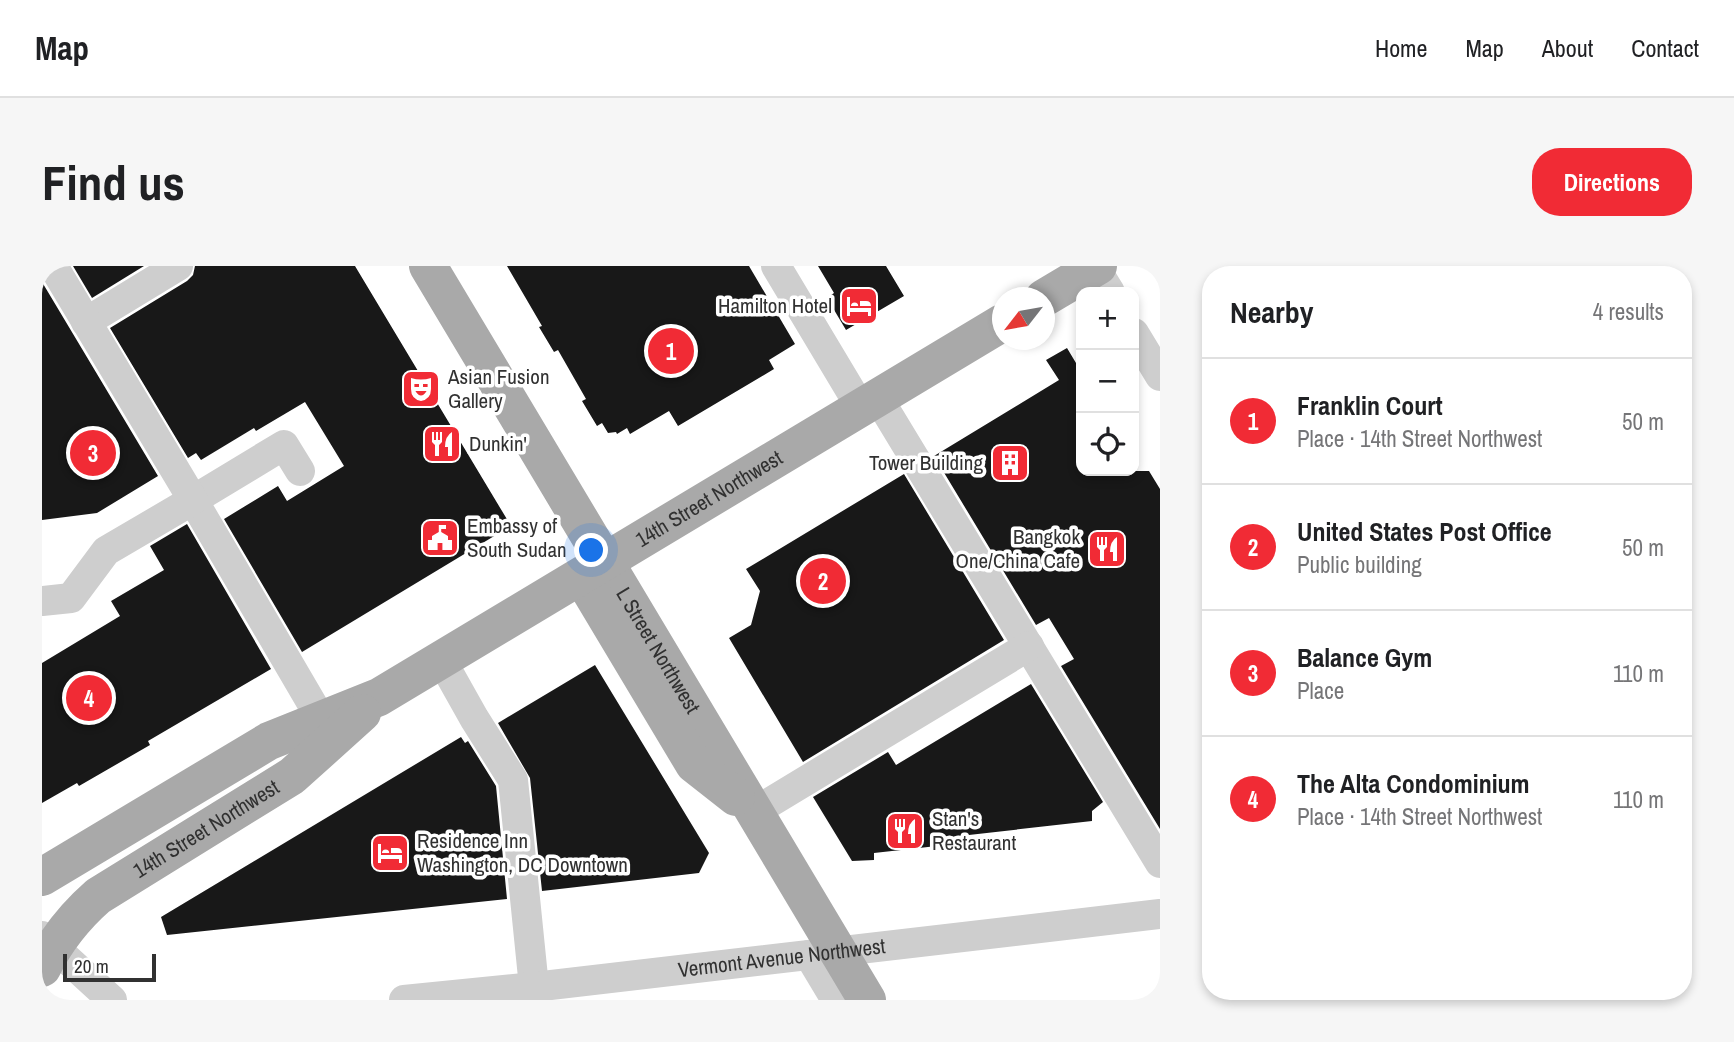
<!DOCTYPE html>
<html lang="en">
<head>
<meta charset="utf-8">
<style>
  :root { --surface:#fff; --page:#f6f6f6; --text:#202124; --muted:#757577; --line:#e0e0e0; --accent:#f12b35 }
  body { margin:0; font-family:"Archivo Narrow",sans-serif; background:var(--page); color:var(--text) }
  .controls { position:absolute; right:21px; top:21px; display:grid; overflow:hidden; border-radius:14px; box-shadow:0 4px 10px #0003 }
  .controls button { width:63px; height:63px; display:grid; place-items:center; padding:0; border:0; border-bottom:2px solid var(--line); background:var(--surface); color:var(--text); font:35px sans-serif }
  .compass { position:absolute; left:950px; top:21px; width:63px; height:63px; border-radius:50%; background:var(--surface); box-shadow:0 4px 10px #0003; rotate:239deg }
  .scale { position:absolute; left:21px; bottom:18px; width:93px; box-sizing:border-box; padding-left:7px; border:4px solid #313131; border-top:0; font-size:19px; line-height:24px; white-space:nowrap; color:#313131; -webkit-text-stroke:5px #fff; paint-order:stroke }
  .you { position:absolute; left:550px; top:285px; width:24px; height:24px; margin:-18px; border:5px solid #fff; border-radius:50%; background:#1a73e8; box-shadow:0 0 0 10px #1a73e833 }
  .badge { display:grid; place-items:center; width:46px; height:46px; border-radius:50%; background:var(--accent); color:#fff; font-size:23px; font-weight:700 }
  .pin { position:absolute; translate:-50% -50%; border:4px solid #fff; box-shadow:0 2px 7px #0006 }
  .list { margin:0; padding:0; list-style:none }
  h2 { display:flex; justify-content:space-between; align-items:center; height:91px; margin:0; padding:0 28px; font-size:30px }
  h2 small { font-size:23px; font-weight:400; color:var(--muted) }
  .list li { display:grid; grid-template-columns:46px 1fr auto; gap:21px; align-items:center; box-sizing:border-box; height:126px; padding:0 28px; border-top:2px solid var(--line) }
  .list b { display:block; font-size:26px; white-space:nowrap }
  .list p { margin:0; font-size:23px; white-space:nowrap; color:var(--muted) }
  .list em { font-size:23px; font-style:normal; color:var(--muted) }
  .icon { flex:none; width:38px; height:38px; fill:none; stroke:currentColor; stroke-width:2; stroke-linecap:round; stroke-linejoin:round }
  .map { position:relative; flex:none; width:1118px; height:734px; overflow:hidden; border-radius:28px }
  header { display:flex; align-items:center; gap:42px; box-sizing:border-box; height:98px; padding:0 35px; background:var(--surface); border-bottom:2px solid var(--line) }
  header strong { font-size:33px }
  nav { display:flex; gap:38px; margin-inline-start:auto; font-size:24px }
  .intro { display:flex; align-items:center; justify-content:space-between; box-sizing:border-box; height:168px; padding:0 42px }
  h1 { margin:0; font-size:49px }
  .button { padding:18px 32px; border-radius:28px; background:var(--accent); color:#fff; font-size:24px; font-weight:700 }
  main { display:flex; gap:42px; padding:0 42px }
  aside { flex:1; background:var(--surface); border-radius:28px; box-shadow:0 4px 10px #0003 }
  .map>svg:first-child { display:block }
</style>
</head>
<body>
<header>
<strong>Map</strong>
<nav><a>Home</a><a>Map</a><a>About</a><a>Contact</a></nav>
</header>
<div class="intro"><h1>Find us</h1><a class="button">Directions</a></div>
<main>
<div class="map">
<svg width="1118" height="734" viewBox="0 0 1118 734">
  <rect width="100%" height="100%" fill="#fff"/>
  <path fill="#181818" d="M 31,0 L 102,0 L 50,32 Z
    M 153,0 L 313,0 L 469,260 L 260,386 L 182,253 L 236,220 L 245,235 L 302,200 L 263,136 L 214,165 L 212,162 L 159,194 L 154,187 L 146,192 L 68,62 L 145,15 L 151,9 Z
    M 465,0 L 707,0 L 753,78 L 727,94 L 732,103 L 636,160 L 627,145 L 588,168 L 585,162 L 575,168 L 574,166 L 566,167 L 560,157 L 555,160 L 540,135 L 544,133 L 516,84 L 512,86 L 497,61 L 500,60 Z
    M 776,0 L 844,0 L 862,30 L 804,64 L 785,32 L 792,27 Z
    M 0,16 L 116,210 L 55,247 L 0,254 Z
    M 1025,82 L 1037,102 L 1039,100 L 1039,205 L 1107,205 L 1118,223 L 1118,563 L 1019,400 L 1032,393 L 1007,352 L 994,359 L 892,190 L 1017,114 L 1004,94 Z
    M 862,208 L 962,374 L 761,496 L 687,372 L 709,359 L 718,325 L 704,303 Z
    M 145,258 L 229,403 L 106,475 L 108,479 L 37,520 L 35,517 L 0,537 L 0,397 L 78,350 L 69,335 L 122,304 L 108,280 Z
    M 553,399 L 667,587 L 657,607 L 500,625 L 488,512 L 456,457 Z
    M 989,418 L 1061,536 L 1050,545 L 1050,555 L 900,572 L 904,579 L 832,587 L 832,594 L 810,595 L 771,531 L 846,486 L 854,499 Z
    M 419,471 L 423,477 L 426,475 L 454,520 L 465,633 L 125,669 L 119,651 Z"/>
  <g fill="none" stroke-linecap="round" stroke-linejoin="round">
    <g stroke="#cecece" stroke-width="30">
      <path d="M 734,0 L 819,142"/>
      <path d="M 1052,0 L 1068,26"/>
      <path d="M 44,56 L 136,0"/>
      <path d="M 1092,67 L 1118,110"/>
      <path d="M 836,132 L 1118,597"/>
      <path d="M 258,205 L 242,179 L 151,234 L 279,453"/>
      <path d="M 0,335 L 29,332 L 64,285 L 151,234 L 11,0"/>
      <path d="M 400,395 L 432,452 L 471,514 L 492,721"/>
      <path d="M 712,546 L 987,380"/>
      <path d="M 0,670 L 70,734"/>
      <path d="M 767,689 L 794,734"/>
      <path id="s1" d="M 362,734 L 492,721 L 1118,648"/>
    </g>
    <g stroke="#a9a9a9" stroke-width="38">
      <path id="s2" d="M 386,0 L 825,734"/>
      <path d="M 1002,32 L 1056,0"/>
      <path d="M 540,311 L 652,498 L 694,531"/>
      <path id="s3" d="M 0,611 L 227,475 L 337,431 L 960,57"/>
      <path id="s4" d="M 0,702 C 14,674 32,651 56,630 L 250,510 L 320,447"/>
    </g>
  </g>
  <defs>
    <symbol id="hotel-square" viewBox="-11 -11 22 22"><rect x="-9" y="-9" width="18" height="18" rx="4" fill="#f12b35" stroke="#fff"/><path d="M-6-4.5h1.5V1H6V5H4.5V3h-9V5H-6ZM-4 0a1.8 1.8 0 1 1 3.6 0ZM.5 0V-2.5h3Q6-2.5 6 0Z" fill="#fff"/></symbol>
    <symbol id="theatre-square" viewBox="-11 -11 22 22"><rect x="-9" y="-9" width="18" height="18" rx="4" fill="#f12b35" stroke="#fff"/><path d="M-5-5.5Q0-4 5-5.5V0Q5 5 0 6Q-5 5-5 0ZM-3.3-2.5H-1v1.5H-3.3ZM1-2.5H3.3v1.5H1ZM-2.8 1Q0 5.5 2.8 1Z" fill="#fff"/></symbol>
    <symbol id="restaurant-square" viewBox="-11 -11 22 22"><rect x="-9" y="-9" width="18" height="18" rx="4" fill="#f12b35" stroke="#fff"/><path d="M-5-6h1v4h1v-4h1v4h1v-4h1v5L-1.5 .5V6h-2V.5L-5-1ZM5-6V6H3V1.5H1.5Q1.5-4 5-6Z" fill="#fff"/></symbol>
    <symbol id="building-square" viewBox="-11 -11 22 22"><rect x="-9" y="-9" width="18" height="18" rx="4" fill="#f12b35" stroke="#fff"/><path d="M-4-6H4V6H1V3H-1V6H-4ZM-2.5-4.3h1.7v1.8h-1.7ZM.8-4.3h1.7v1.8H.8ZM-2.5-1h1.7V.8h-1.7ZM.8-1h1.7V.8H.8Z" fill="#fff"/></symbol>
    <symbol id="civic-square" viewBox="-11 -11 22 22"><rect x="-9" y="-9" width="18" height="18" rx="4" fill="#f12b35" stroke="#fff"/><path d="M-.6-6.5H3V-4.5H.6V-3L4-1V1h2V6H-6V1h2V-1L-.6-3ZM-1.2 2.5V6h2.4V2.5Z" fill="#fff"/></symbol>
  </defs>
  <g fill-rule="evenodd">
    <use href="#hotel-square" x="795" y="18" width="44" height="44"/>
    <use href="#theatre-square" x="357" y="101" width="44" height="44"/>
    <use href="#restaurant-square" x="378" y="156" width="44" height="44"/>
    <use href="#building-square" x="946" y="175" width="44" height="44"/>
    <use href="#civic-square" x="376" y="250" width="44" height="44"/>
    <use href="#restaurant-square" x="1043" y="261" width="44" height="44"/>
    <use href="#restaurant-square" x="841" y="543" width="44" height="44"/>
    <use href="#hotel-square" x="326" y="565" width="44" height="44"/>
  </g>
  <g text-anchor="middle" stroke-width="7" stroke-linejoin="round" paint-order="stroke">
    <g font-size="21" fill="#313131" stroke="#fff" text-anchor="start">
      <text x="790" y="47" text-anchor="end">Hamilton Hotel</text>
      <text x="406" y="118">Asian Fusion<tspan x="406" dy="24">Gallery</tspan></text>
      <text x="427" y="185">Dunkin'</text>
      <text x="941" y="204" text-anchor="end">Tower Building</text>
      <text x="425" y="267">Embassy of<tspan x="425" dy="24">South Sudan</tspan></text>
      <text x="1038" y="278" text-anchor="end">Bangkok<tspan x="1038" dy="24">One/China Cafe</tspan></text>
      <text x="890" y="560">Stan's<tspan x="890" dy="24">Restaurant</tspan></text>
      <text x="375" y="582">Residence Inn<tspan x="375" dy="24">Washington, DC Downtown</tspan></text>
    </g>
    <g font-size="21" fill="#313131" stroke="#fff">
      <text dy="7" stroke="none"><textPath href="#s3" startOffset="768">14th Street Northwest</textPath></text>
      <text dy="7" stroke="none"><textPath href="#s2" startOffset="448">L Street Northwest</textPath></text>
      <text dy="7" stroke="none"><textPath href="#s4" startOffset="219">14th Street Northwest</textPath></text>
      <text dy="7" stroke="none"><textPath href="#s1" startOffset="380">Vermont Avenue Northwest</textPath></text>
    </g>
  </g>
</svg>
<div class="controls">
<button>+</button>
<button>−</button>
<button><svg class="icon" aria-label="locate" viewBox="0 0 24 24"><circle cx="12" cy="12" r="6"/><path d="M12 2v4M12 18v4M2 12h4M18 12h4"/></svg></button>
</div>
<svg class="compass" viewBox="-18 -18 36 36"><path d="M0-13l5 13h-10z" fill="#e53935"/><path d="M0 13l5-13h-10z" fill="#757577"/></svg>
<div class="scale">20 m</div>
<div class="you"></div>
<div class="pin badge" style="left:629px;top:85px">1</div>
<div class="pin badge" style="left:781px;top:315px">2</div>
<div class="pin badge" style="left:51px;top:187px">3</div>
<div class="pin badge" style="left:47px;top:432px">4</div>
</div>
<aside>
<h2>Nearby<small>4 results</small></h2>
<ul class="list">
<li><span class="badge">1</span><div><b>Franklin Court</b><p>Place · 14th Street Northwest</p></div><em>50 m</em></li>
<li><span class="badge">2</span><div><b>United States Post Office</b><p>Public building</p></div><em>50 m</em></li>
<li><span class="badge">3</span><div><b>Balance Gym</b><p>Place</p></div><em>110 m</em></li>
<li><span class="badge">4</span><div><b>The Alta Condominium</b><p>Place · 14th Street Northwest</p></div><em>110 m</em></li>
</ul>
</aside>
</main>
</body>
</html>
